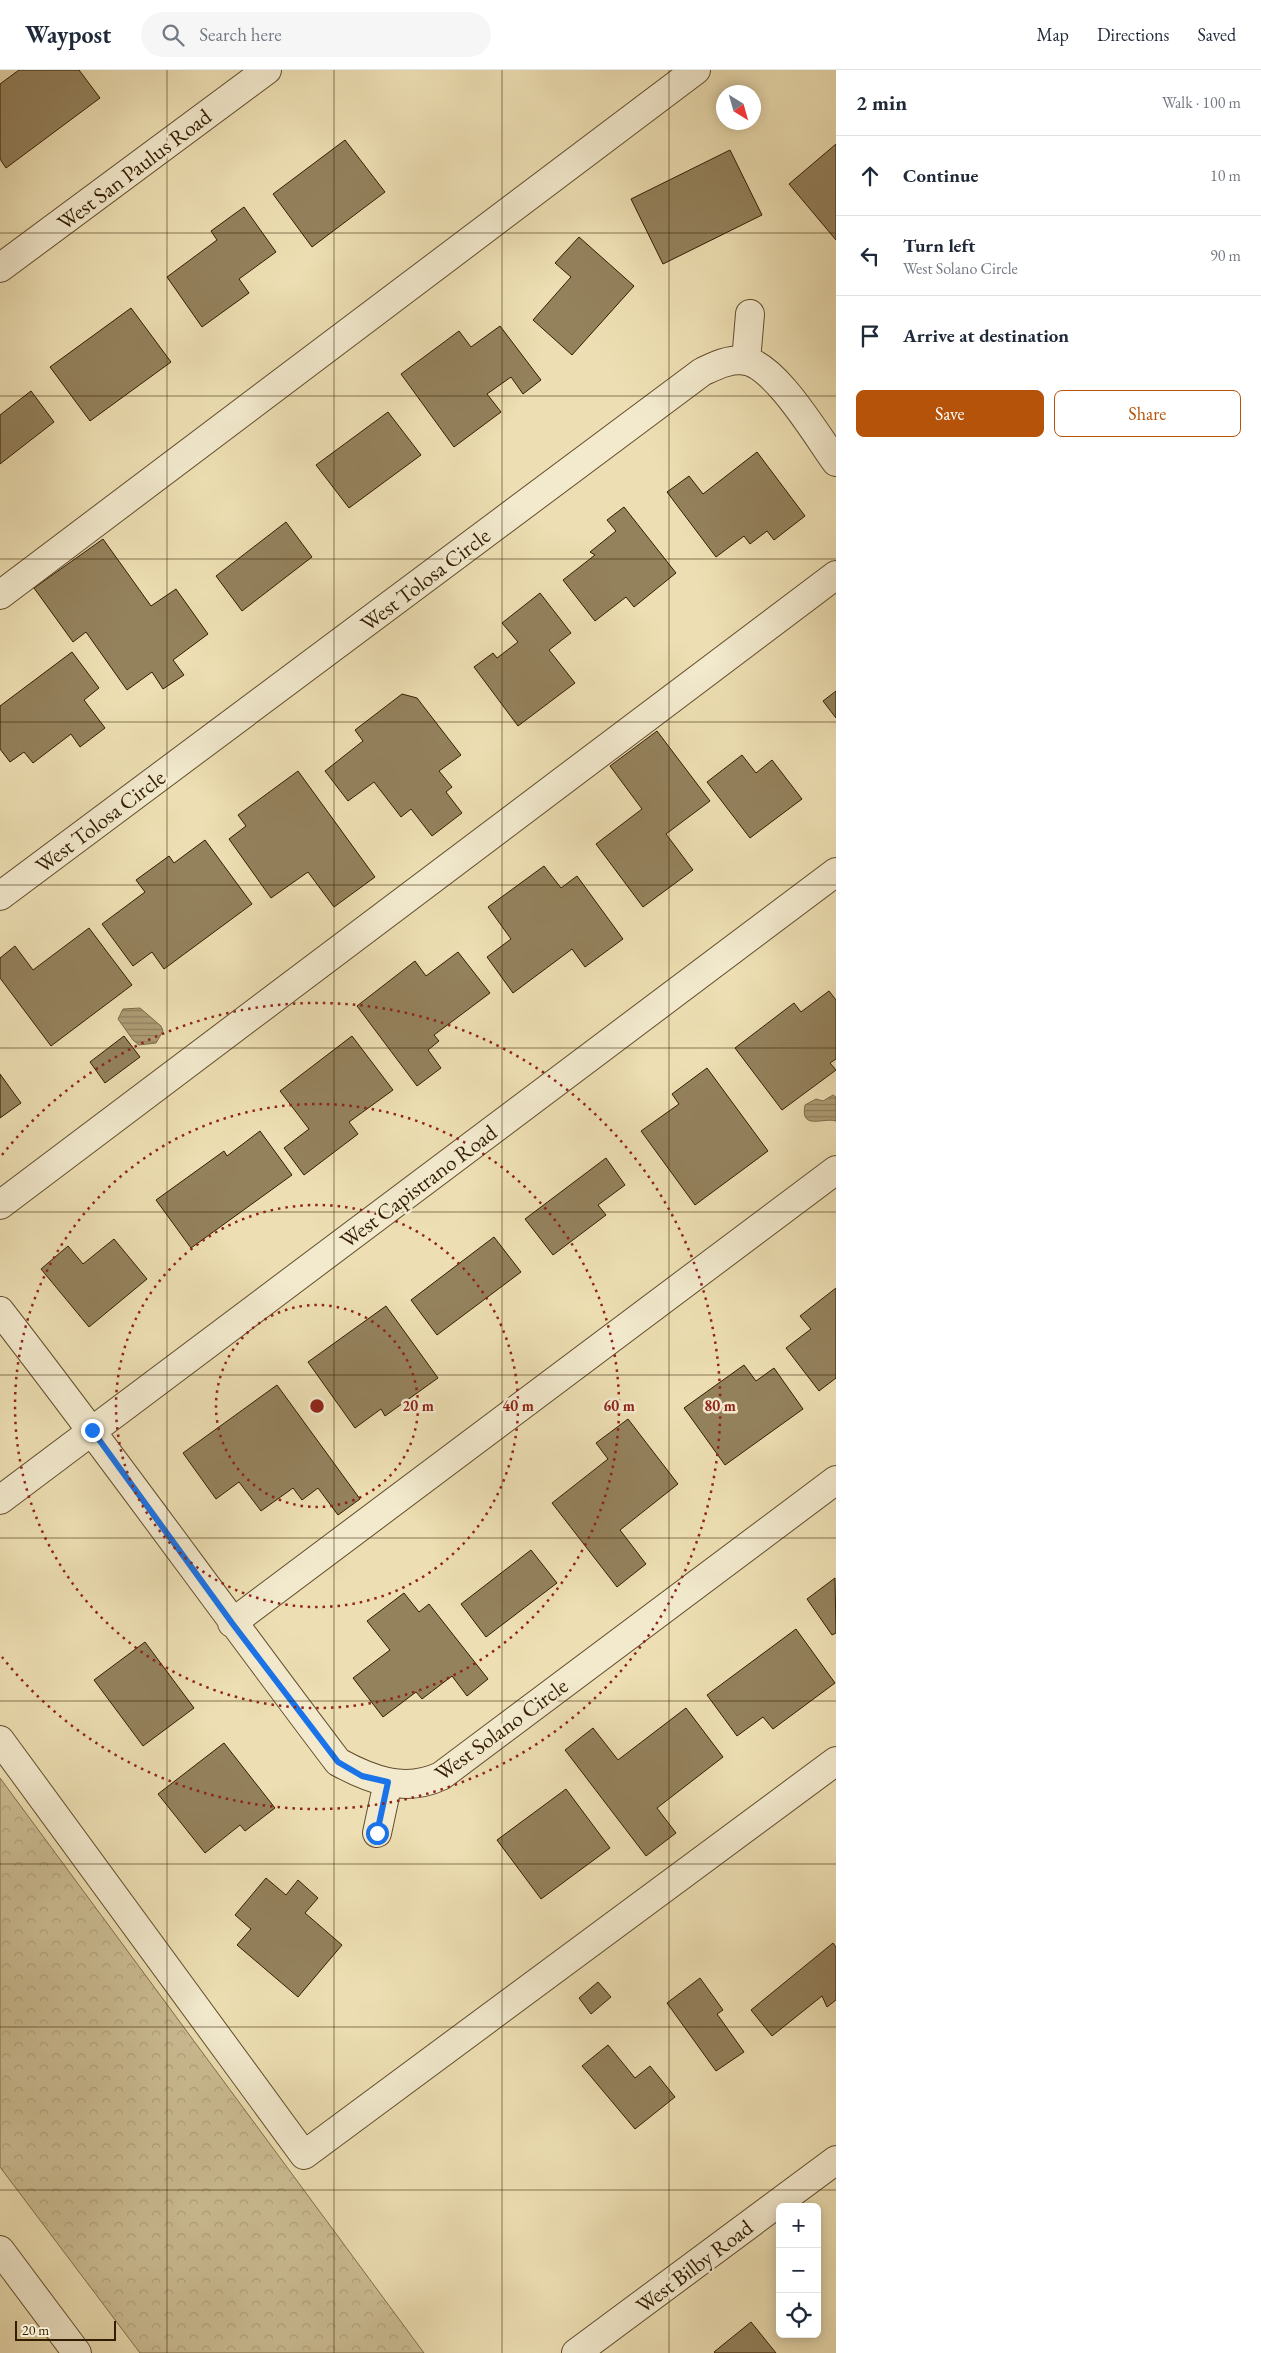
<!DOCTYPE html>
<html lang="en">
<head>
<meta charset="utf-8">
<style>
  :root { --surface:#fff; --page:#f6f6f7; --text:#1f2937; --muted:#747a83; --line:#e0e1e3; --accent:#b45309 }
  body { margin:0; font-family:"EB Garamond",serif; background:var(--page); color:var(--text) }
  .controls { position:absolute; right:15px; bottom:15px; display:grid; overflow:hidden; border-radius:8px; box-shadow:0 2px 12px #0003 }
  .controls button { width:45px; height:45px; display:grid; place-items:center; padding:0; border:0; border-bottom:1px solid var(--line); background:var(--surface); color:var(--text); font:25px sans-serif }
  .compass { position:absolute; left:716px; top:15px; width:45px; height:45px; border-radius:50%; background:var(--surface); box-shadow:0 2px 12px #0003; rotate:143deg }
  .scale { position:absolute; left:15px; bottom:12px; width:101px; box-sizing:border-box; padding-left:5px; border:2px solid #331d00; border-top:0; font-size:14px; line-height:18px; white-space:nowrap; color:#331d00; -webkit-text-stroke:4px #f3eace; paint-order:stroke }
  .stop { position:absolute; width:15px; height:15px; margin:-11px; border:4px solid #1a73e8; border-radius:50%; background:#fff }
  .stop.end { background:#1a73e8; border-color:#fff; box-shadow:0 1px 5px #0008 }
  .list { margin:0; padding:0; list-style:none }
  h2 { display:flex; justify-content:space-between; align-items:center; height:65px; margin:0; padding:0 20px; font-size:21px }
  h2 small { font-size:16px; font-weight:400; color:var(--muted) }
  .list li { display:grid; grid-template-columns:32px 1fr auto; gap:15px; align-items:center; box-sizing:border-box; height:80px; padding:0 20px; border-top:1px solid var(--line) }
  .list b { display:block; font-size:19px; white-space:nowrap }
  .list p { margin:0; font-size:16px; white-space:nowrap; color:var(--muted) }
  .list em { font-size:16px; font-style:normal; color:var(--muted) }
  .actions { display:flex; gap:10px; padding:15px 20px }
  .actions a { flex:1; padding:11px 0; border:1px solid var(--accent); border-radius:8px; text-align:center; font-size:18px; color:var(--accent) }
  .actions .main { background:var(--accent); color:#fff }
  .icon { flex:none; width:28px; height:28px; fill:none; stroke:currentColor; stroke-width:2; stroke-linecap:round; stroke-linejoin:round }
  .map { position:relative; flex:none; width:836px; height:2283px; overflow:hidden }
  header { display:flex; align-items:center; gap:30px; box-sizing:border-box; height:70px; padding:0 25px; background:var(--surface); border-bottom:1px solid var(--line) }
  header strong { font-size:24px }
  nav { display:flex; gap:28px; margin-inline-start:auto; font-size:18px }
  .search { width:350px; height:45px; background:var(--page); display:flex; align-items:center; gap:12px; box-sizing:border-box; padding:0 18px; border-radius:28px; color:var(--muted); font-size:19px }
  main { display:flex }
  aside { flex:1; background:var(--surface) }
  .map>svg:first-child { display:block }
</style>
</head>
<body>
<header>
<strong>Waypost</strong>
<div class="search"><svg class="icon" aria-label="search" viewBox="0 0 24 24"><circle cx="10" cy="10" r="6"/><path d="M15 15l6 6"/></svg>Search here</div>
<nav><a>Map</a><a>Directions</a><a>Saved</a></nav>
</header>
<main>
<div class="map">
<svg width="836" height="2283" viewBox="0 0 836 2283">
  <defs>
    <pattern id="park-crowns" width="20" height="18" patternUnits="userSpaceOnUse" patternTransform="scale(1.25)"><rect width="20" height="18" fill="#cdbe95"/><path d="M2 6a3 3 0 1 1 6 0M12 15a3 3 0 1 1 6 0" fill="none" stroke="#b0a37f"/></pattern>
    <pattern id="water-rules" width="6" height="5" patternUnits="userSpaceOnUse" patternTransform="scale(1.25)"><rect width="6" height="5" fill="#ae9d76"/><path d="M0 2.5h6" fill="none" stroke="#8e7f5e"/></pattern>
  </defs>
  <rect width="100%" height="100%" fill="#eddfb3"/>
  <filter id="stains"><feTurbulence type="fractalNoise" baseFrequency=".004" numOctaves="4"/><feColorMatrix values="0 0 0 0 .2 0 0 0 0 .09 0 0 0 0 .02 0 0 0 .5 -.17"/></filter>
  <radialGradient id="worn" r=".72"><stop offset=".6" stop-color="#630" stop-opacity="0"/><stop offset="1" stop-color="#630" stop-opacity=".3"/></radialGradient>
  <path fill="url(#park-crowns)" stroke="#806e4a" d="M 0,1708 L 424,2283 L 140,2283 L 0,2097 Z"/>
  <path fill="url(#water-rules)" stroke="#7d6a47" d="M 140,938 L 161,956 L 163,961 L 156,973 L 139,975 L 133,970 L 118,949 L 123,939 Z
    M 833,1025 L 836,1027 L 836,1051 C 823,1047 800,1061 805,1035 L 816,1029 L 823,1031 Z"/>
  <path fill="#94825d" stroke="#331d00" d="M 19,0 L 79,0 L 100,28 L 6,98 L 0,89 L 0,14 Z
    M 345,70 L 385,122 L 312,177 L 273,124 Z
    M 836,74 L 836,170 L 789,114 Z
    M 730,80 L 762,145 L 663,194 L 631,129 Z
    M 244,137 L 276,182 L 239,209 L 249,223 L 202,257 L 167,207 L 217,170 L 211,161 Z
    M 579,167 L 634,216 L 572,285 L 533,250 L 571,207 L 555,193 Z
    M 131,238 L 171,292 L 90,351 L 50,297 Z
    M 500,256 L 541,310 L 523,324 L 511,307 L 487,324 L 501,342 L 454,377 L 401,304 L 459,261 L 471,277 Z
    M 31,321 L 54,352 L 0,394 L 0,345 Z
    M 388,342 L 421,385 L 349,438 L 316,395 Z
    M 757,382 L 805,446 L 774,470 L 767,461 L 750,474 L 744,466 L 716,487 L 667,422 L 689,406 L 703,424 Z
    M 624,437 L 676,503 L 634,537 L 626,527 L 595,551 L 563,510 L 595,485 L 590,482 L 616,461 L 607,450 Z
    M 286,452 L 312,487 L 242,541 L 216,506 Z
    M 103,469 L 151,536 L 176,519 L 208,564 L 173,590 L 184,605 L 163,619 L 152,602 L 127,620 L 86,562 L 73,572 L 34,518 Z
    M 540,523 L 571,563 L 549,580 L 575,613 L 518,656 L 474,597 L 493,583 L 497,588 L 518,572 L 502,553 Z
    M 72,582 L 99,618 L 84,630 L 105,658 L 80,677 L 71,664 L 33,693 L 24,682 L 10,692 L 0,679 L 0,636 Z
    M 836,621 L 836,648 L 823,631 Z
    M 402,624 L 417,628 L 461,685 L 439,701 L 452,717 L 446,722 L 462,743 L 432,766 L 411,739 L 401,747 L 374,712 L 348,731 L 325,701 L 363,671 L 355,660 Z
    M 657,661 L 710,731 L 666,764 L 693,800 L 643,837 L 596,774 L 642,739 L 610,696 Z
    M 742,685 L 756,703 L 772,690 L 802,729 L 750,768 L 707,712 Z
    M 298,701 L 375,807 L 334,837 L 308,802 L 271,828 L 229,769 L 246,756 L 238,745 Z
    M 205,770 L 252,834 L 164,899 L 152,882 L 133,896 L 102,854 L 145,822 L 136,810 L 169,786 L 174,793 Z
    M 544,796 L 561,818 L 577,806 L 623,869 L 585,897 L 572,879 L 513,923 L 487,887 L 511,869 L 488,837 Z
    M 89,858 L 132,915 L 51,976 L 0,908 L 0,888 L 15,876 L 33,900 Z
    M 458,882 L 490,923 L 434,965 L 439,971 L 428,980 L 441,998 L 417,1016 L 357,936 L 415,891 L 426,906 Z
    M 829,921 L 836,930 L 836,989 L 830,993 L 836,1000 L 782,1040 L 735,978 L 794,933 L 801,942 Z
    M 124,966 L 140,987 L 105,1013 L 90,992 Z
    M 352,966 L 393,1020 L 349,1052 L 358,1064 L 304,1105 L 284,1078 L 309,1059 L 280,1021 Z
    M 707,998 L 768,1081 L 695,1135 L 641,1061 L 679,1034 L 672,1024 Z
    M 0,1004 L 21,1033 L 0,1048 Z
    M 260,1061 L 292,1105 L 191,1178 L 156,1130 L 224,1081 L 227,1086 Z
    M 606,1088 L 625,1115 L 598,1135 L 606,1145 L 553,1185 L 525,1149 Z
    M 494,1167 L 521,1202 L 437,1265 L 411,1230 Z
    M 114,1169 L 147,1209 L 89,1257 L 41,1199 L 68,1176 L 83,1194 Z
    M 836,1218 L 836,1308 L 819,1321 L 786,1278 L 811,1259 L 800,1246 Z
    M 386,1236 L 438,1308 L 385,1346 L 381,1339 L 355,1358 L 308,1292 Z
    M 744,1295 L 756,1311 L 774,1298 L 803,1339 L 725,1395 L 684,1338 Z
    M 277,1315 L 360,1429 L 338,1445 L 318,1418 L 302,1430 L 293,1418 L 261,1441 L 239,1412 L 216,1429 L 183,1383 Z
    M 628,1349 L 678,1414 L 620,1460 L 646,1494 L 617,1517 L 552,1433 L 608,1389 L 596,1373 Z
    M 531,1480 L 557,1513 L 486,1567 L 461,1534 Z
    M 835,1508 L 836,1563 L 832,1565 L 807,1529 Z
    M 404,1523 L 419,1542 L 429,1534 L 488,1609 L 467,1626 L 452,1606 L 422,1629 L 416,1622 L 383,1647 L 353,1608 L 390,1580 L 367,1551 Z
    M 796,1559 L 835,1613 L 773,1659 L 763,1647 L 737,1666 L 707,1625 Z
    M 145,1572 L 194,1638 L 143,1676 L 94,1610 Z
    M 686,1638 L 723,1687 L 657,1738 L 676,1763 L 646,1786 L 565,1680 L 593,1658 L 618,1690 Z
    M 224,1673 L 275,1738 L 245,1761 L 240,1755 L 205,1783 L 158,1724 Z
    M 566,1719 L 610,1778 L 541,1829 L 497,1770 Z
    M 266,1808 L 286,1825 L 298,1810 L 318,1828 L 305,1843 L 342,1875 L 298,1927 L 237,1875 L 251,1859 L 235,1845 Z
    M 833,1873 L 836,1877 L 836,1930 L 827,1937 L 822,1926 L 772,1966 L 751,1940 Z
    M 700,1908 L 723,1940 L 717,1944 L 744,1982 L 716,2001 L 667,1933 Z
    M 598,1912 L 611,1927 L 591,1944 L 579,1928 Z
    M 608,1975 L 635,2008 L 650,1996 L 675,2027 L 635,2059 L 582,1996 Z
    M 751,2252 L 776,2283 L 715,2283 L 714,2282 Z"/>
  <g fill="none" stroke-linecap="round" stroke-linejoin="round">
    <defs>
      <path id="minor" d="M 0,198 L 267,0
        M 746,291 L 750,244
        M 0,525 L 696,0
        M 0,826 L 702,302 C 715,296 726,290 742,290 C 774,292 817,366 836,392
        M 0,1135 L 836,505
        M 0,1241 C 115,1389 224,1542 338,1692 C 371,1710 405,1723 441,1706 L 836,1410
        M 0,1430 L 836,802
        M 232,1553 L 836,1100
        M 0,1670 L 304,2085 L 836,1691
        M 377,1763 L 388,1712
        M 0,2180 L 77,2283
        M 576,2283 L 836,2090"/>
    </defs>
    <use href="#minor" stroke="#624e2d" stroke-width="30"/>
    <use href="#minor" stroke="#f3eace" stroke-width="28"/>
  </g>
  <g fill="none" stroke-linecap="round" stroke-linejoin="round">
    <path stroke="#1a73e8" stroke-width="6" d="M 92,1360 L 232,1553 L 338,1692 L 362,1706 L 388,1712 L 377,1763"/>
  </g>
  <path fill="none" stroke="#331d00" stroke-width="1" stroke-opacity="0.55" d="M 167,0 L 167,2283M 334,0 L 334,2283M 502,0 L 502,2283M 669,0 L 669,2283M 0,163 L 836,163M 0,326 L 836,326M 0,489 L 836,489M 0,652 L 836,652M 0,815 L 836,815M 0,978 L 836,978M 0,1142 L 836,1142M 0,1305 L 836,1305M 0,1468 L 836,1468M 0,1631 L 836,1631M 0,1794 L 836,1794M 0,1957 L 836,1957M 0,2120 L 836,2120"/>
  <g fill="none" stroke="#8f2418" stroke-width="2.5" stroke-dasharray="2.5 5">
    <circle cx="317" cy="1336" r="101"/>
    <circle cx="317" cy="1336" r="201"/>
    <circle cx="317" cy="1336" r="302"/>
    <path d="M2 1085A403 403 0 1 1 2 1587"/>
  </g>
  <g text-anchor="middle" stroke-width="5" stroke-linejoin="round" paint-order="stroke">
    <g font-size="22" fill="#331d00" stroke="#f3eace">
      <text transform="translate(134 99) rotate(-37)" y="8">West San Paulus Road</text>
      <text transform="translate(425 509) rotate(-37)" y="8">West Tolosa Circle</text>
      <text transform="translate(100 751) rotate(-37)" y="8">West Tolosa Circle</text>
      <text transform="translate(418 1116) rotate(-37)" y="8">West Capistrano Road</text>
      <text transform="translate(501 1659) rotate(-36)" y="8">West Solano Circle</text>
      <text transform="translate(694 2196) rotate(-37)" y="8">West Bilby Road</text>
    </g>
  </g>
  <circle cx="317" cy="1336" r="8" fill="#8f2418" stroke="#f3eace" stroke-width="2.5"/>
  <g font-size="15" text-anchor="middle" font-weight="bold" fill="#8f2418" stroke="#f3eace" stroke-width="5" stroke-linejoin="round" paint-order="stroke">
    <text x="418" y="1341">20 m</text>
    <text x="518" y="1341">40 m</text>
    <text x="619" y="1341">60 m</text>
    <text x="720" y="1341">80 m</text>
  </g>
  <rect width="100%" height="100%" filter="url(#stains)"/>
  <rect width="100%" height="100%" fill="url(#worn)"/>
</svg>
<div class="controls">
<button>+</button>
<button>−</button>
<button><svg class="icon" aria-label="locate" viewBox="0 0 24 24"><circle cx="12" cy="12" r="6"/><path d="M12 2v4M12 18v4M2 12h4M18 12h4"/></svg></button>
</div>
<svg class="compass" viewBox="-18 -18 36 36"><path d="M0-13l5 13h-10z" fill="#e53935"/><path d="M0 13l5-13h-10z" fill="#747a83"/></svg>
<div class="scale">20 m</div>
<div class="stop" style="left:377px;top:1763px"></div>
<div class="stop end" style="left:92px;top:1360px"></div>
</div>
<aside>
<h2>2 min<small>Walk · 100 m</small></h2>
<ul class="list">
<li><svg class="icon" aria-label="ahead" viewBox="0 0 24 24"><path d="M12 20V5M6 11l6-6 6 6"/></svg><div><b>Continue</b></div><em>10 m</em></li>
<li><svg class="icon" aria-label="left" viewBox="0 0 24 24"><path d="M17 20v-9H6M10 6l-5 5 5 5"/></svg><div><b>Turn left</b><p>West Solano Circle</p></div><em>90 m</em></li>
<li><svg class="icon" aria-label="arrive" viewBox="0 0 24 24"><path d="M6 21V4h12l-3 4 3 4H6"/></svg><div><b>Arrive at destination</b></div></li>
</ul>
<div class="actions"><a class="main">Save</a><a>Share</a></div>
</aside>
</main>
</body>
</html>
